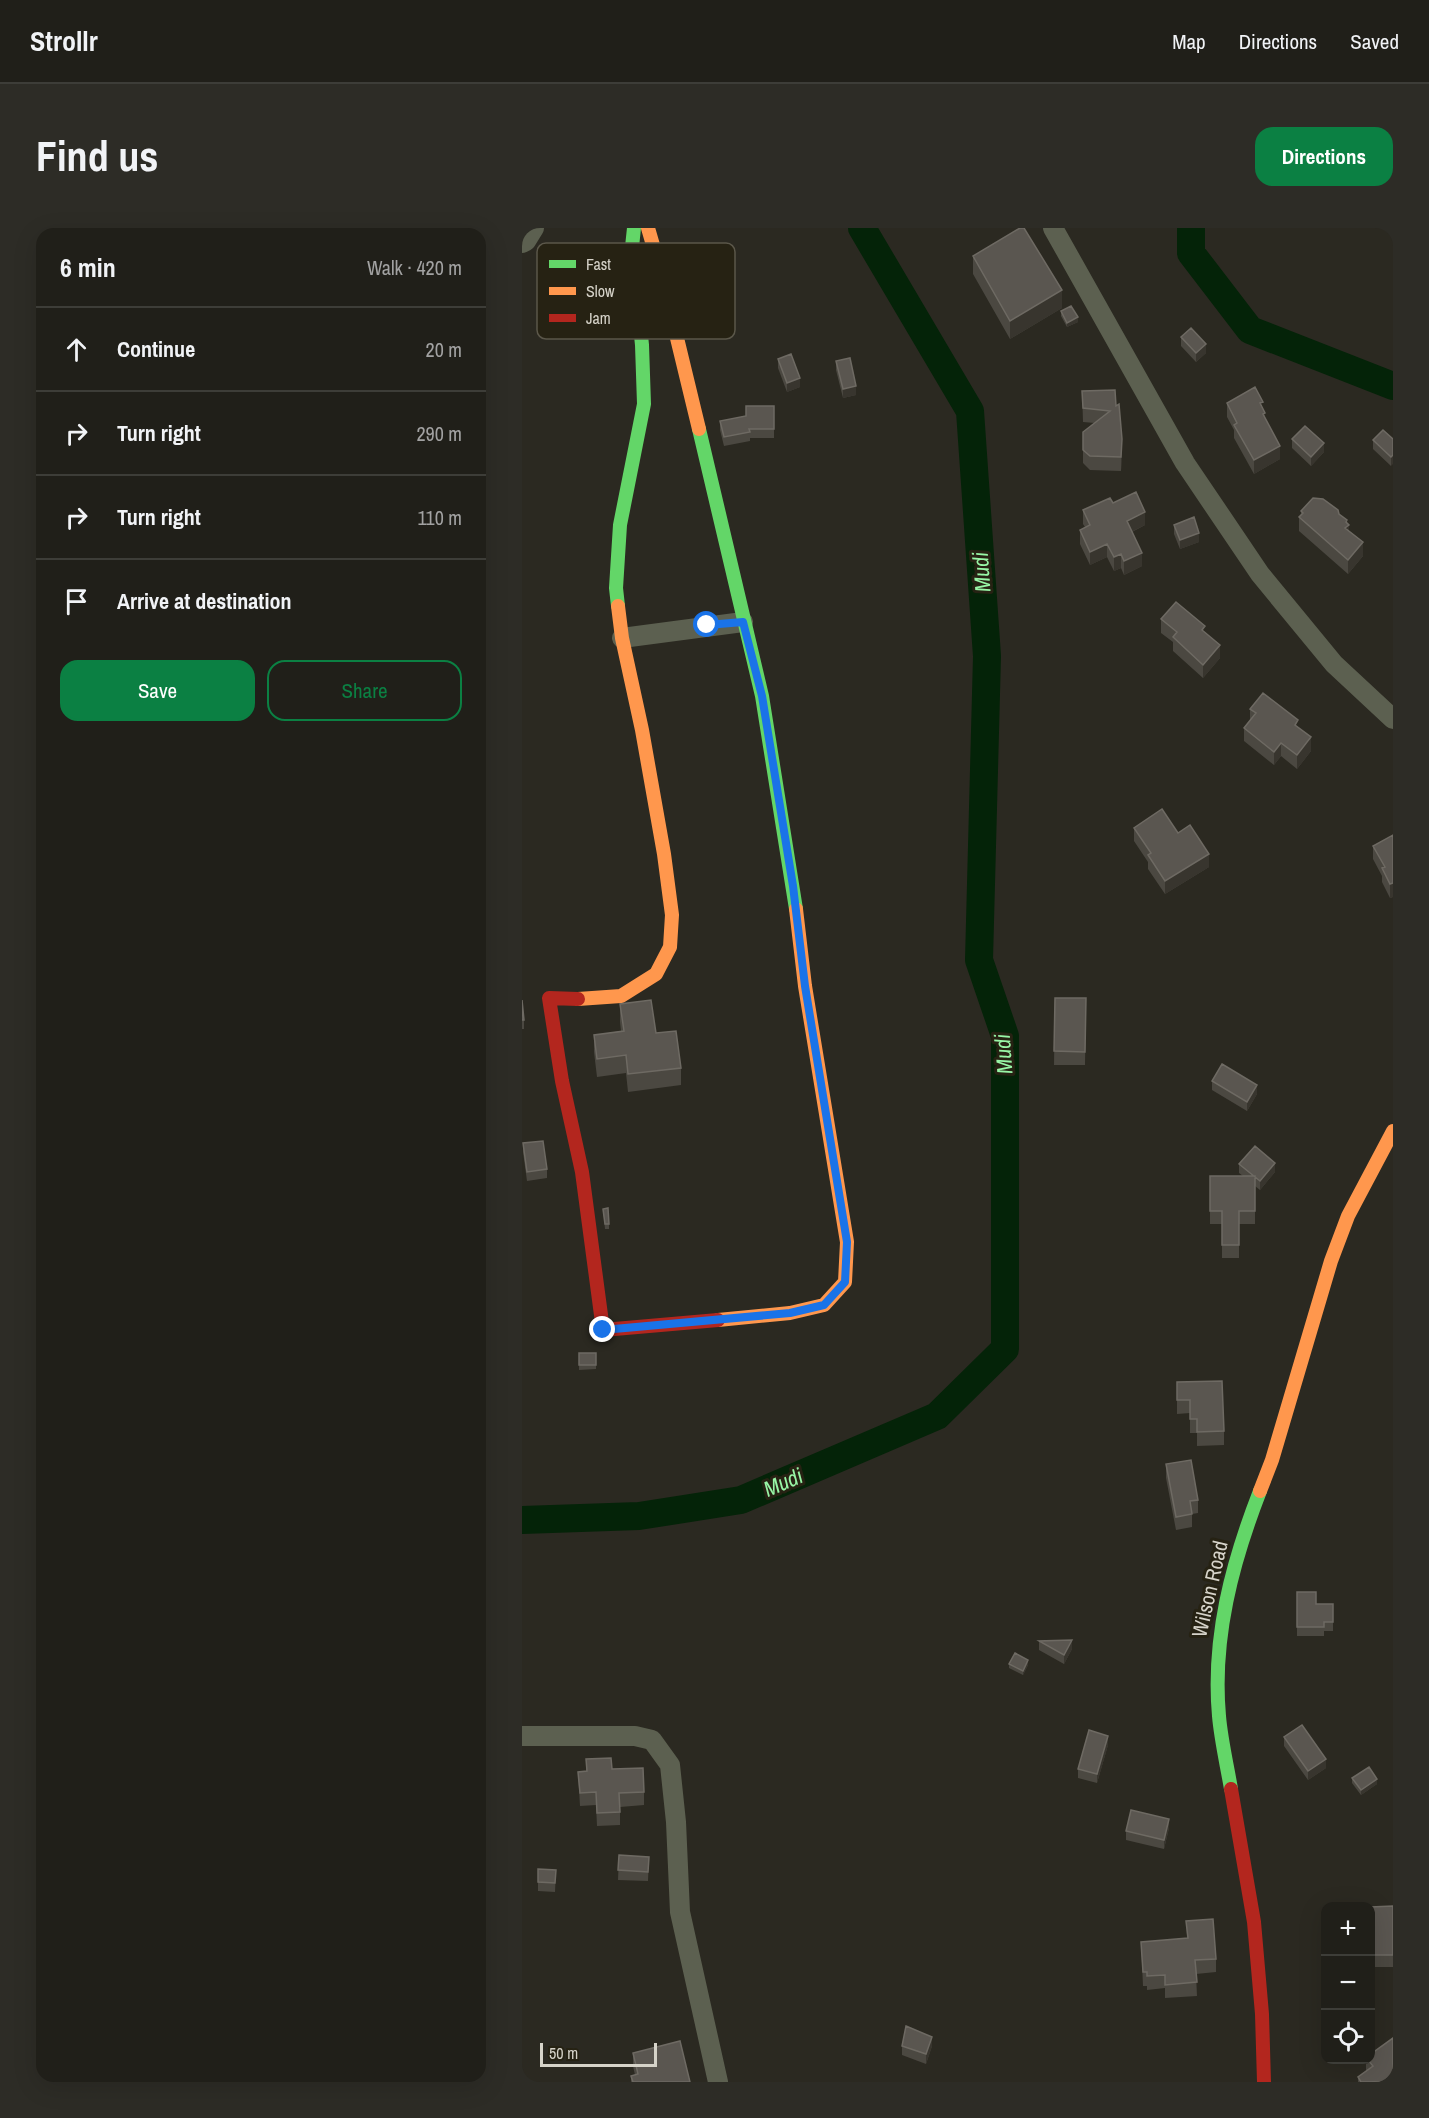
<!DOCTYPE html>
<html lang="en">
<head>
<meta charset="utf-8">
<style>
  :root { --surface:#201f19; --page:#2d2c26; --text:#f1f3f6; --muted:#a2a2a2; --line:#3d3d38; --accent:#0b8043 }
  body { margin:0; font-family:"Archivo Narrow",sans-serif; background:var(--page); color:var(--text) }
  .controls { position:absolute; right:18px; bottom:18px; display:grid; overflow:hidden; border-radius:12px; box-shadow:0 6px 24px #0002 }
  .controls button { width:54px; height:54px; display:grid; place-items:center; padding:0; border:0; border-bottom:2px solid var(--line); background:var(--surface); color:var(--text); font:30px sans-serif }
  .scale { position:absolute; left:18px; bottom:15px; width:117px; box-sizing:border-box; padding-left:6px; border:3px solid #d6d3c9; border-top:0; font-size:16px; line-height:21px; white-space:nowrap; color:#d6d3c9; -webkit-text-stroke:4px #262213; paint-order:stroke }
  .stop { position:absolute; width:18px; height:18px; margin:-14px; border:4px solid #1a73e8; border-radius:50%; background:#fff }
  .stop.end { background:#1a73e8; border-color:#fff; box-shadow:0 2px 6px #0008 }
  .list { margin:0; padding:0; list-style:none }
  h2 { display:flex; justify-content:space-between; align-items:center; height:78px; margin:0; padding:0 24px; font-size:26px }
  h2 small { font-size:20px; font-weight:400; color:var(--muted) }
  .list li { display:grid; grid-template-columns:39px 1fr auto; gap:18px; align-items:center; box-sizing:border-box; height:84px; padding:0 24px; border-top:2px solid var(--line) }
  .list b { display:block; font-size:22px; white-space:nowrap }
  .list em { font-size:20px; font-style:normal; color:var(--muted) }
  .actions { display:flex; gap:12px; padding:18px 24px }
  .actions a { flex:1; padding:14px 0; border:2px solid var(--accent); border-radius:18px; text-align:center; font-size:21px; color:var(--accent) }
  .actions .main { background:var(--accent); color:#fff }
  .icon { flex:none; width:33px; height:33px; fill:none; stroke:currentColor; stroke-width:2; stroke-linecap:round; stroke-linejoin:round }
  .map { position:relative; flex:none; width:871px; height:1854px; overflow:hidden; border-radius:18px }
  header { display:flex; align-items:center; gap:36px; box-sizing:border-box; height:84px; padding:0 30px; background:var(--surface); border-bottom:2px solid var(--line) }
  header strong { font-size:28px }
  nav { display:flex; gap:33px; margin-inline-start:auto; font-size:21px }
  .intro { display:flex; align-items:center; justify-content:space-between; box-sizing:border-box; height:144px; padding:0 36px }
  h1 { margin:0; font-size:42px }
  .button { padding:15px 27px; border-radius:18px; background:var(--accent); color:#fff; font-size:21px; font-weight:700 }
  main { display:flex; gap:36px; padding:0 36px }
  aside { flex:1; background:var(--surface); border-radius:18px; box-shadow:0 6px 24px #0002 }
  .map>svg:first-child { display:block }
</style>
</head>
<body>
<header>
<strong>Strollr</strong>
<nav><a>Map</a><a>Directions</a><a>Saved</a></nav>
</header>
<div class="intro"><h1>Find us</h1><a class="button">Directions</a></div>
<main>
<aside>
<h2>6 min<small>Walk · 420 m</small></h2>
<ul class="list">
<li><svg class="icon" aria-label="ahead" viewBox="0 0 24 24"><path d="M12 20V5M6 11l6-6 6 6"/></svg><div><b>Continue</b></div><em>20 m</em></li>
<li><svg class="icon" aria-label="right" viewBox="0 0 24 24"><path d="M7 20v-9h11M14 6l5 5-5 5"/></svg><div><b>Turn right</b></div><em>290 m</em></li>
<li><svg class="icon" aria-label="right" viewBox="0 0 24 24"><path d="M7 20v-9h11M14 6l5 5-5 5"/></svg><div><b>Turn right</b></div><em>110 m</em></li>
<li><svg class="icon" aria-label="arrive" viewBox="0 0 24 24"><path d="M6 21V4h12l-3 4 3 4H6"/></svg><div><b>Arrive at destination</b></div></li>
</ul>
<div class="actions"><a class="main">Save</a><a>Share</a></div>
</aside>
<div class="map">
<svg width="871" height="1854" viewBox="0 0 871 1854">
  <rect width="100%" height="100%" fill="#2b2921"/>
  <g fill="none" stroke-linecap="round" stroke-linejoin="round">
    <path stroke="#042308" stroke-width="28" d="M 669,0 L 669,25 L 728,102 L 871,158
      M 0,1292 L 117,1288 L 219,1272 L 415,1188 L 483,1121 L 483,808 L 457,732 L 465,428 L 448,183 L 340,0"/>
    <path stroke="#5c6050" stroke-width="20" d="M 531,0 L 663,235 L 738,346 L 812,436 L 871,491
      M 0,15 L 4,13 L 12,0
      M 100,410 L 221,394
      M 0,1508 L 113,1508 L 130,1512 L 148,1537 L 154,1594 L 158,1684 L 196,1854"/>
    <path stroke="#63d668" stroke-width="14" d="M 177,201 L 240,468 L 274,681
      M 96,378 L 94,360 L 98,297 L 122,176 L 120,117 L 110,19 L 112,0
      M 709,1561 C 705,1537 699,1512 697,1488 C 690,1410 710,1335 738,1263"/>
    <path stroke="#ff974d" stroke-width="14" d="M 126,0 L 140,48 L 177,201
      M 56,771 L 99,768 L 134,746 L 148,719 L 150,687 L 142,626 L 120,502 L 100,410 L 96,378
      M 196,1092 L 268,1085 L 302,1077 L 323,1054 L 325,1014 L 283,758 L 274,681
      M 738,1263 L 750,1232 L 809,1033 L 826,988 L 871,903"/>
    <path stroke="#b3261e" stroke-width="14" d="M 56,771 L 27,770 L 40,853 L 60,944 L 81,1102 L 196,1092
      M 709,1561 L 732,1694 L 740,1786 L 742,1854"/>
  </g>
  <path fill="#4b4841" d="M 451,28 L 540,80 L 488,111 L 451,46 Z
    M 539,83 L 556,94 L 545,99 L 539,88 Z
    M 659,109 L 684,125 L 674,134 L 659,118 Z
    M 256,131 L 278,159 L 265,164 L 256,140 Z
    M 314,133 L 334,167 L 321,170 L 314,142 Z
    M 560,163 L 594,178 L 600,224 L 599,243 L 568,242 L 561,235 L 561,204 L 573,195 L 561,194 Z
    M 705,175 L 741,181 L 743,190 L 758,231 L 732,246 L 712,210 L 712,202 L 705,189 Z
    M 252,178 L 252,210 L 228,210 L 228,213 L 202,218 L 198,202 L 198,193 L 224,188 Z
    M 770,211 L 802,224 L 789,238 L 770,220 Z
    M 871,211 L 869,238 L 851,221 L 851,212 Z
    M 591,275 L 623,297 L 610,304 L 620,338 L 602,347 L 599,340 L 592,343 L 585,329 L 568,337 L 558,316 L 558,302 L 563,299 L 561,296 L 561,282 Z
    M 779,283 L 817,286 L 825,295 L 827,304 L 841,328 L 826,346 L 777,303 L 777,289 L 779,288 Z
    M 652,297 L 677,314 L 658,321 L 652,306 Z
    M 639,391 L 683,404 L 698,430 L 681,450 L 651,423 L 651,414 L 639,405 Z
    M 728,481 L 776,499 L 789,523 L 775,541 L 759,528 L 752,537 L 722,513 L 722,500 L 728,492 Z
    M 612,600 L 687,639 L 643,666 L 626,641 L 626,634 L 612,613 Z
    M 871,607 L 871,669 L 868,670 L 860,654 L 860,648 L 851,631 L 851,618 Z
    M 533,770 L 564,770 L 563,837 L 532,837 Z
    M 0,772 L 2,792 L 2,801 L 0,801 Z
    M 98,776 L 134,805 L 159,840 L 159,857 L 106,864 L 104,845 L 75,849 L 72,824 L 72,807 L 99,803 L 98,794 Z
    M 690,853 L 735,866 L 725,883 L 690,862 Z
    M 1,915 L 25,941 L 25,950 L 5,953 L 1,924 Z
    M 717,936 L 753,944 L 738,962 L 733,958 L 733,996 L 717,996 L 717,1030 L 700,1030 L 700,996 L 688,996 L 688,948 L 721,948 L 717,945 Z
    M 81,981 L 87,996 L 87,1001 L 83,1001 Z
    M 57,1125 L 74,1125 L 74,1141 L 57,1142 Z
    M 655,1154 L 702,1203 L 702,1217 L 675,1218 L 675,1205 L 668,1205 L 668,1185 L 655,1186 Z
    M 644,1236 L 676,1272 L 676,1285 L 670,1286 L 670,1299 L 654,1302 L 644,1250 Z
    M 775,1364 L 794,1376 L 811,1376 L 811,1403 L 802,1403 L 802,1408 L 775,1408 Z
    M 517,1413 L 550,1421 L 542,1436 L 517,1422 Z
    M 487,1436 L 506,1437 L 501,1447 L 487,1440 Z
    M 762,1509 L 804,1540 L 786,1552 L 762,1518 Z
    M 586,1517 L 575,1555 L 556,1550 L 556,1541 Z
    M 64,1531 L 90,1541 L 122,1564 L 122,1577 L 98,1579 L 98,1597 L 75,1598 L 74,1577 L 58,1578 L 56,1544 L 64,1543 Z
    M 830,1550 L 855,1556 L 839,1567 L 830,1555 Z
    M 647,1600 L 642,1621 L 604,1612 L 604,1603 Z
    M 97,1627 L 127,1629 L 126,1653 L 96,1652 Z
    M 16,1641 L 34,1642 L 33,1664 L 16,1663 Z
    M 871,1678 L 871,1739 L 849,1739 L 849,1679 Z
    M 664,1693 L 694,1731 L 694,1744 L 674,1746 L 675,1768 L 643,1770 L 643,1760 L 625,1762 L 625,1758 L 621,1758 L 619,1714 L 665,1710 Z
    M 380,1818 L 410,1818 L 404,1836 L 380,1827 Z
    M 111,1825 L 168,1854 L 109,1854 L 109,1848 L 113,1847 L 111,1838 Z
    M 844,1832 L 849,1832 L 871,1854 L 836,1854 L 836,1849 L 844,1843 Z"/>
  <path fill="#38352e" d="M 540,62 L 540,80 L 488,111 L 488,93 Z
    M 556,89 L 556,94 L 545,99 L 545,95 Z
    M 684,116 L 684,125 L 674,134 L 674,125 Z
    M 278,150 L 278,159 L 265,164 L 265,155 Z
    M 334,158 L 334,167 L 321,170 L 321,161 Z
    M 600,211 L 600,224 L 599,243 L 599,229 Z
    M 802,215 L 802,224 L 789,238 L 789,229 Z
    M 758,218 L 758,231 L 732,246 L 732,232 Z
    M 871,227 L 871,236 L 869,238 L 869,229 Z
    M 623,284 L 623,297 L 605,306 L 605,293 Z
    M 825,292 L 825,298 L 827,297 L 827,310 L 823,313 L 824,294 Z
    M 677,305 L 677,314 L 658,321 L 658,312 Z
    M 841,314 L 841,328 L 826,346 L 826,332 Z
    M 585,316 L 585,329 L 568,337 L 568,324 Z
    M 620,325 L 620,338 L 602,347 L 602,333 Z
    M 599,326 L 599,340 L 592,343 L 592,329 Z
    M 698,417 L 698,430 L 681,450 L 681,437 Z
    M 789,509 L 789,523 L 775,541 L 775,527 Z
    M 759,515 L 759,528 L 752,537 L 752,524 Z
    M 687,626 L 687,639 L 643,666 L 643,653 Z
    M 871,655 L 871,669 L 868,670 L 868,656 Z
    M 735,857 L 735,866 L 725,883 L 725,874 Z
    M 753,935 L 753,944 L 738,962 L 738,953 Z
    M 550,1412 L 550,1421 L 542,1436 L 542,1427 Z
    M 506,1432 L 506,1437 L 501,1447 L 501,1443 Z
    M 586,1508 L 586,1517 L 575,1555 L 575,1546 Z
    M 804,1531 L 804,1540 L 786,1552 L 786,1543 Z
    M 855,1551 L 855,1556 L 839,1567 L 839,1562 Z
    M 647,1591 L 647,1600 L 642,1621 L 642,1612 Z
    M 410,1809 L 410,1818 L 404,1836 L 404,1826 Z"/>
  <path fill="#5a5650" stroke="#6e6a63" stroke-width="1.5" d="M 498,0 L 502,0 L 540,62 L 488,93 L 451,28 Z
    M 549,78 L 556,89 L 545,95 L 539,83 Z
    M 669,100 L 684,116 L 674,125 L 659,109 Z
    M 269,126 L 278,150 L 265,155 L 256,131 Z
    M 328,130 L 334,158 L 321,161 L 314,133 Z
    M 733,159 L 741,174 L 738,175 L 743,185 L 741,186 L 758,218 L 732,232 L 712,197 L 715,195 L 705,175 Z
    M 593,162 L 594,178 L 597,176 L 600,211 L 599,229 L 568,228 L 561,222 L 561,204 L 588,183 L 561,180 L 560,163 Z
    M 224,178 L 252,178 L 252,201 L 227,201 L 228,204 L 202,209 L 198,193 L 224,188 Z
    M 783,198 L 802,215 L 789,229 L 770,211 Z
    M 861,202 L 871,211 L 871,227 L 869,229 L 851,212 Z
    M 614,264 L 623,284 L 605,293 L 620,325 L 602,333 L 599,326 L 592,329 L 585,316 L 568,324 L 558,302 L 568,297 L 561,282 L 588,270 L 591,275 Z
    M 791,270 L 801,271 L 816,282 L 817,286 L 825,292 L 824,294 L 827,297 L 823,300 L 841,314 L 826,332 L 777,289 L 781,285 L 779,283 Z
    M 672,289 L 677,305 L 658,312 L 652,297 Z
    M 654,374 L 683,398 L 680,402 L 698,417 L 681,437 L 651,409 L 655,404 L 639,391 Z
    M 741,465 L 776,492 L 773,497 L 789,509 L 775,527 L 759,515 L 752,524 L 722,500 L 734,485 L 728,481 Z
    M 640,581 L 656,605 L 668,597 L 687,626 L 643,653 L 626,627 L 629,625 L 612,600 Z
    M 871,607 L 871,655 L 868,656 L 860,640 L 863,639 L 851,618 Z
    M 533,770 L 564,770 L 563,824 L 532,823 Z
    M 0,772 L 2,792 L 0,792 Z
    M 129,772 L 134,805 L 154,803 L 159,840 L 106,846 L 104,827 L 75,831 L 72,807 L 102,803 L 98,776 Z
    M 700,836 L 735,857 L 725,874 L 690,853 Z
    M 21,913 L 25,941 L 5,944 L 1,915 Z
    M 733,918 L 753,935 L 738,953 L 717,936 Z
    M 688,948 L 733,948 L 733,983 L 717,983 L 717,1017 L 700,1017 L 700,983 L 688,983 Z
    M 86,980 L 87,996 L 83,996 L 81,981 Z
    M 57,1125 L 74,1125 L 74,1137 L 57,1137 Z
    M 700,1153 L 702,1203 L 675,1204 L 675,1191 L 668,1191 L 668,1172 L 655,1172 L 655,1154 Z
    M 669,1232 L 676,1272 L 668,1273 L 670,1286 L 654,1289 L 644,1236 Z
    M 775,1364 L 794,1364 L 794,1376 L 811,1376 L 811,1394 L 802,1394 L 802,1399 L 775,1399 Z
    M 550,1412 L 542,1427 L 517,1413 Z
    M 493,1425 L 506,1432 L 501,1443 L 487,1436 Z
    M 780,1497 L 804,1531 L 786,1543 L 762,1509 Z
    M 567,1502 L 586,1508 L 575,1546 L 556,1541 Z
    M 89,1530 L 90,1541 L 121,1540 L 122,1564 L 97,1565 L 98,1584 L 75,1585 L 74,1564 L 58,1565 L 56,1544 L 65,1543 L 64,1531 Z
    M 847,1539 L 855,1551 L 839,1562 L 830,1550 Z
    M 609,1582 L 647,1591 L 642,1612 L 604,1603 Z
    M 97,1627 L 127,1629 L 126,1644 L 96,1642 Z
    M 16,1641 L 34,1642 L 33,1655 L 16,1654 Z
    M 871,1678 L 871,1727 L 849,1727 L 849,1679 Z
    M 691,1691 L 694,1731 L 673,1732 L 675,1754 L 643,1757 L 643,1747 L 625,1748 L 625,1744 L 621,1744 L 619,1714 L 666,1710 L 664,1693 Z
    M 384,1798 L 410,1809 L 404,1826 L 380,1818 Z
    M 871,1810 L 871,1854 L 839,1854 L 836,1849 L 851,1838 L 846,1832 L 849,1832 L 849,1826 Z
    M 158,1813 L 168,1854 L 111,1854 L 109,1848 L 116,1846 L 111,1825 Z"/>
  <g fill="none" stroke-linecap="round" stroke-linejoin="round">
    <path stroke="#1a73e8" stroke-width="8" d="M 81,1102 L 268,1085 L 302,1077 L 323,1054 L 325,1014 L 283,758 L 271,658 L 240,468 L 221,394 L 185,397"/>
  </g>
  <g text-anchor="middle" stroke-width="6" stroke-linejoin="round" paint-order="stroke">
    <g font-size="21" fill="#d6d3c9" stroke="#262213">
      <text transform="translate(688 1361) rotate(-77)" y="7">Wilson Road</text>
    </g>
    <g font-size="22" font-style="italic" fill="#98f6a6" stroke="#262213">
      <text transform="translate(459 344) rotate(-94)" y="8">Mudi</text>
      <text transform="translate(481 826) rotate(-94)" y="8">Mudi</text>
      <text transform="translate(261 1254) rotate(-23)" y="8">Mudi</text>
    </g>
  </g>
  <rect x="15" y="15" width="198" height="96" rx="9" fill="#262213" stroke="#5b574a" stroke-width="1.5"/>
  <rect x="27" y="32" width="27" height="8" fill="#63d668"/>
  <rect x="27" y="59" width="27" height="8" fill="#ff974d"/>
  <rect x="27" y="86" width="27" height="8" fill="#b3261e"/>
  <g font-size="16" fill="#d6d3c9">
    <text x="64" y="42">Fast</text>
    <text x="64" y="69">Slow</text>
    <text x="64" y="96">Jam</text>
  </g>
</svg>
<div class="controls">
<button>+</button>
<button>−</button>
<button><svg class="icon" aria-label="locate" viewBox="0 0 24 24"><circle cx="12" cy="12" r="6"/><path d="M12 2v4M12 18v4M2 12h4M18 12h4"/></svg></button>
</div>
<div class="scale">50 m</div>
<div class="stop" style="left:185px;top:397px"></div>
<div class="stop end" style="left:81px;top:1102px"></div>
</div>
</main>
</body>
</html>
